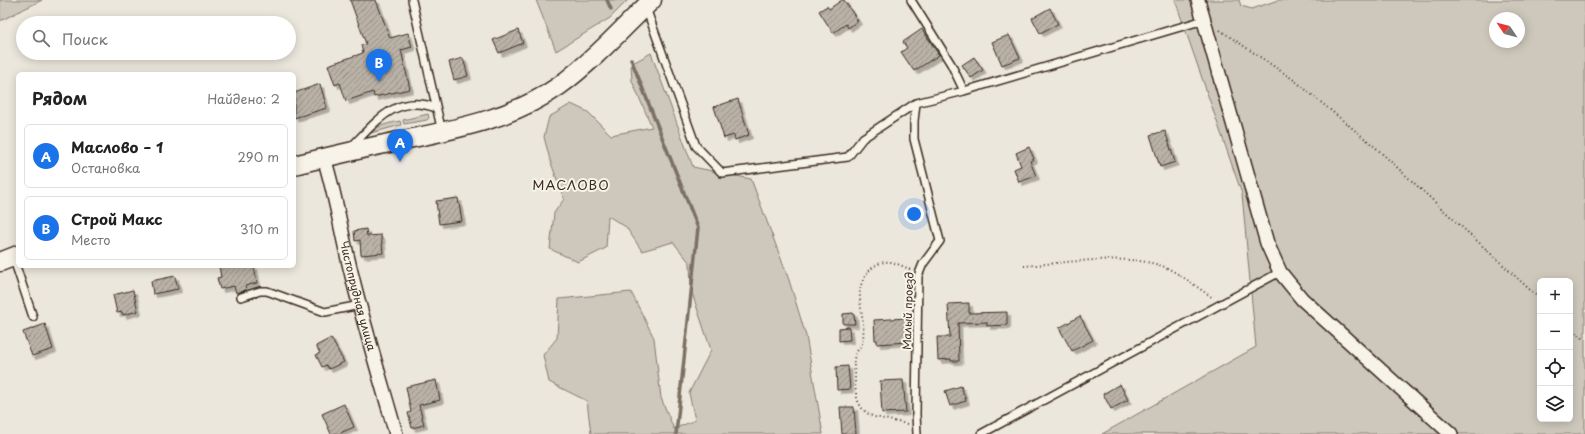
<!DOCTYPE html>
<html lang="ru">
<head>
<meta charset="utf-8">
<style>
  :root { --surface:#fff; --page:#f6f6f6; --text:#222; --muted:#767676; --line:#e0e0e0; --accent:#1a73e8 }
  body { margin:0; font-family:"Playpen Sans",sans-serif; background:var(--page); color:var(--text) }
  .controls { position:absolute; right:12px; bottom:12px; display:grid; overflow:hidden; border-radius:6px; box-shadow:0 2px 10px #0003 }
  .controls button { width:36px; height:36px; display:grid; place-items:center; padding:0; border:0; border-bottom:1px solid var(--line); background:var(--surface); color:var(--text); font:20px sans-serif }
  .compass { position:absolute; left:1489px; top:12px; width:36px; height:36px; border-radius:50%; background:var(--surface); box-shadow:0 2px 10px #0003; rotate:305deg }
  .you { position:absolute; left:914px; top:214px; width:14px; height:14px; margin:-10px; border:3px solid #fff; border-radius:50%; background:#1a73e8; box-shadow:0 0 0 6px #1a73e833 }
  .badge { display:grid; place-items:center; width:26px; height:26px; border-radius:50%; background:var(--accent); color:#fff; font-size:13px; font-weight:700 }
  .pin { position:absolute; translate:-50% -33px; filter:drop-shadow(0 1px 2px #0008) }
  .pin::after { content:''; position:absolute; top:21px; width:14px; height:12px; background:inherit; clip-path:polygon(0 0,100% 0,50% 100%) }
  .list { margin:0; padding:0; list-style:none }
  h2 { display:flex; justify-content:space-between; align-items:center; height:52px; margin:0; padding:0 16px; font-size:17px }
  h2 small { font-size:13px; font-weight:400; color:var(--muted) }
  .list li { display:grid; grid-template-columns:26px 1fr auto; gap:12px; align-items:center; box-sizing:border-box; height:64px; margin:0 8px 8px; padding:0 8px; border:1px solid var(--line); border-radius:6px }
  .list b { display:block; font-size:15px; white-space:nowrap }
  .list p { margin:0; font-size:13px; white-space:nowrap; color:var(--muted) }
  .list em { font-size:13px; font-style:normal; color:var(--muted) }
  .icon { flex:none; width:22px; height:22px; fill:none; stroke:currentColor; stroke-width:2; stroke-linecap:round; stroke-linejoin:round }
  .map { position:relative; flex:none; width:1585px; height:434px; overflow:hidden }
  .search { position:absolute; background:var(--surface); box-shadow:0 2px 10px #0003; left:16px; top:16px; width:280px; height:44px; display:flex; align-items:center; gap:10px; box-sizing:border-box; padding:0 14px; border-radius:22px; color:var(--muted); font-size:15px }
  .panel { position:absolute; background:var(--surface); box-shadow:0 2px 10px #0003; left:16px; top:72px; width:280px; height:196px; border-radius:6px }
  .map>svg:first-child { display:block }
</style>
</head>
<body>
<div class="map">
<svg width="1585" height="434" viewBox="0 0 1585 434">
  <defs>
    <pattern id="building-hatch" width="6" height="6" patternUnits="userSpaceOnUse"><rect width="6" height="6" fill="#bab2a7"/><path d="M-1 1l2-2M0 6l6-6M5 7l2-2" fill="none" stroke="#989187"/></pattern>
    <filter id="shadow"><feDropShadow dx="3.5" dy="3.5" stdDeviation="0" flood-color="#0004"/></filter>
  </defs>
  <rect width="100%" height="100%" fill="#ece7dc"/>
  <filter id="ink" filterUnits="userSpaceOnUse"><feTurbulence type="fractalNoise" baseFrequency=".025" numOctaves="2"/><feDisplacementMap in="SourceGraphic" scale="8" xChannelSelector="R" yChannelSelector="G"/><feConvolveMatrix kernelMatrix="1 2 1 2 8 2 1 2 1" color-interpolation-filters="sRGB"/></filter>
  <g filter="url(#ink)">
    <path fill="#cec8bc" stroke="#84796d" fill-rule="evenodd" d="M 0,0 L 42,0 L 0,21 Z
      M 536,0 L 628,0 L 610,18 L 556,51 Z
      M 1175,0 L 1239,0 L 1241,6 L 1252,9 L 1278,0 L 1585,0 L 1585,434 L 1102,434 L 1256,347 L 1242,194 ZM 1495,18 L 1519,18 L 1519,42 L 1495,42 ZM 1540,281 L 1570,281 L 1570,419 L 1540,419 Z
      M 651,53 L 693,167 L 751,179 L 789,280 L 806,336 L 823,434 L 591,434 L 587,401 L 549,382 L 543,355 L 557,338 L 559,299 L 631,292 L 654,338 L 661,398 L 674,429 L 695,420 L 689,393 L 711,350 L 691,290 L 690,263 L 673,242 L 642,251 L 626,227 L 608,216 L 606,248 L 578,262 L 550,249 L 554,213 L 564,199 L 550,160 L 544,137 L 549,117 L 571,104 L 588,112 L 611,135 L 652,127 L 632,81 L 631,64 Z
      M 428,114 L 429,118 L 427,120 L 404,124 L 403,120 Z
      M 400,121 L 401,125 L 371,133 C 377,125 391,123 400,121 Z"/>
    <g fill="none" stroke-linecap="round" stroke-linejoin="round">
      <path stroke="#7c7064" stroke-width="3.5" d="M 607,0 L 611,9
        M 631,59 L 698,228 L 676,434"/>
    </g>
    <path fill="url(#building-hatch)" stroke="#3b2a1e" filter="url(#shadow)" d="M 350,0 L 376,0 L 390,38 L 408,33 L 412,47 L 401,50 L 410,89 L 374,97 L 373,92 L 346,101 L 340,83 L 335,85 L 328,65 L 363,53 L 361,45 L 366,44 Z
      M 842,0 L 844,0 L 858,21 L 848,28 L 846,24 L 833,33 L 819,11 L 827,6 L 829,9 Z
      M 1050,8 L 1058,24 L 1040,33 L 1032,18 Z
      M 922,29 L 939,55 L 914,71 L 901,52 L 907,48 L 903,42 Z
      M 518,30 L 523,43 L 499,53 L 493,40 Z
      M 1009,35 L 1020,58 L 1002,65 L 992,42 Z
      M 974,57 L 983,70 L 971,78 L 962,65 Z
      M 463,58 L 468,76 L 454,80 L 449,62 Z
      M 320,84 L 327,108 L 294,118 L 294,93 Z
      M 738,99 L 749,135 L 735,140 L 734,135 L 724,138 L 714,107 Z
      M 1165,131 L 1175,162 L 1160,167 L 1150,135 Z
      M 1029,147 L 1034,159 L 1030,161 L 1036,176 L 1019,182 L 1014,169 L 1021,166 L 1016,153 Z
      M 458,198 L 462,221 L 439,224 L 436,201 Z
      M 366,229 L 367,236 L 381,235 L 383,253 L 361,255 L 360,240 L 355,241 L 354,231 Z
      M 219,266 L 254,266 L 257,283 L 245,286 L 246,290 L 236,293 L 234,286 L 220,289 L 217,278 L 221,277 Z
      M 175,276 L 178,289 L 153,294 L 151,281 Z
      M 133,290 L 138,311 L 123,315 L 122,312 L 117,313 L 113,295 Z
      M 969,303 L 969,313 L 1007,312 L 1007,325 L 987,326 L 987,322 L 958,323 L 959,361 L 951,361 L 951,359 L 938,360 L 937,337 L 950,337 L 948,304 Z
      M 853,313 L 854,315 L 855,324 L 843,324 L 843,314 Z
      M 1080,316 L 1093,340 L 1072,351 L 1059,328 Z
      M 907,318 L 908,342 L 877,344 L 877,340 L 875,340 L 874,320 Z
      M 45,324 L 53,349 L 32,356 L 23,332 Z
      M 849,327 L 850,340 L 839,341 L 839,328 Z
      M 331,338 L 344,362 L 329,369 L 326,365 L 322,367 L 316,355 L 320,353 L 316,346 Z
      M 848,366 L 850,389 L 837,390 L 836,367 Z
      M 436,380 L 440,400 L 419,405 L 424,425 L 412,428 L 408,413 L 411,412 L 406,387 Z
      M 903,380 L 906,412 L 882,413 L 880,381 Z
      M 1120,384 L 1128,400 L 1111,409 L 1103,394 Z
      M 961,386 L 966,401 L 950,406 L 945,391 Z
      M 344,404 L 354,427 L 338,434 L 331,434 L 322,414 Z
      M 840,407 L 854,407 L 856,434 L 842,434 Z"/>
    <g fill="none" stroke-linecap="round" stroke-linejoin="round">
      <defs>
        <path id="lane" d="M 412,0 L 442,132
          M 911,0 L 951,64 L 964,91
          M 646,8 L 696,146 L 722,173 L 848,157 L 863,138 L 916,103 L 964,91 L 1204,20
          M 916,103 L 914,121 L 914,139 L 940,241 L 923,264 L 918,276 L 916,414 L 917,434
          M 351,147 C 377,121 397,93 436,108
          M 13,257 L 33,317
          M 241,297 L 260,291 L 267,291 L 325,312 L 360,305
          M 981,434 L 1280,272"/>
        <g id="street">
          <path d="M 1198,0 L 1267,243 L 1280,272 L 1302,299 L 1451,434"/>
          <path id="s1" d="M 324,158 C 336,196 342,237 352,276 C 365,329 381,381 396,434"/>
        </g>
        <path id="secondary" d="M 294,165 C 327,157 361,149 394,142 C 451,130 511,120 559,86 C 593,61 622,29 652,0
          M 0,262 L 18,255"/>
      </defs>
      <use href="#lane" stroke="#3b2a1e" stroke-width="10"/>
      <use href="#street" stroke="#3b2a1e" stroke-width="16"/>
      <use href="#secondary" stroke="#3b2a1e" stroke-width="21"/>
      <path stroke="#3b2a1e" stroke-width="2" stroke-dasharray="1 3" stroke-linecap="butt" d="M 1220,30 L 1294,80 L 1375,147 L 1540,299
        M 1024,266 C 1064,263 1131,252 1167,268 C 1183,276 1198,288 1213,298
        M 1570,327 L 1585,340
        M 907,424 L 875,417 C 855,410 855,392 855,374 C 854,368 853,361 855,355 C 857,350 863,345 863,339 C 865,323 859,306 860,290 C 862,275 875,260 891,262 C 898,264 905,267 911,270"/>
      <use href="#lane" stroke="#f7f3e8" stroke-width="7"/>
      <use href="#street" stroke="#f7f3e8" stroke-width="13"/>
      <use href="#secondary" stroke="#f7f3e8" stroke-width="18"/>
    </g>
  </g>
  <g text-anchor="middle" stroke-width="4" stroke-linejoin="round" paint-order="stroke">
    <g font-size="11" fill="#3b2a1e" stroke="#f7f3e8">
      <text dy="4" stroke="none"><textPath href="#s1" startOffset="142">Чистопрудная улица</textPath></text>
      <text transform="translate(908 311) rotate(-88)" y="4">Малый проезд</text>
    </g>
    <g font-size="13" letter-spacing="1" fill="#3b2a1e" stroke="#f7f3e8">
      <text x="571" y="190">МАСЛОВО</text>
    </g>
  </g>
</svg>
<div class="controls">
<button>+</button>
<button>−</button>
<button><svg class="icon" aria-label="locate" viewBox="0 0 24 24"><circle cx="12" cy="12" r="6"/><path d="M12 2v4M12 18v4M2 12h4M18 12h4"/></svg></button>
<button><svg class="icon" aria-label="layers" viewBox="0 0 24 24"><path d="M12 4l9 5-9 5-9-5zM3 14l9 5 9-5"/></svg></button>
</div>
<svg class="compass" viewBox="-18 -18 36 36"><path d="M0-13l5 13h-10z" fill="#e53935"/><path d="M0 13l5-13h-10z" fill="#767676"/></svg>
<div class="you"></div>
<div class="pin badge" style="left:400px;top:162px">A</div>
<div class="pin badge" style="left:379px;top:82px">B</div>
<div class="search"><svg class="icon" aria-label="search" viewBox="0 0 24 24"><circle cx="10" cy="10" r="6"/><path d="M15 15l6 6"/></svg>Поиск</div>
<section class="panel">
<h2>Рядом<small>Найдено: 2</small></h2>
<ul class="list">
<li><span class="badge">A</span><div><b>Маслово – 1</b><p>Остановка</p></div><em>290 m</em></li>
<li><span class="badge">B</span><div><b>Строй Макс</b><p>Место</p></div><em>310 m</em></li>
</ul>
</section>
</div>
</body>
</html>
